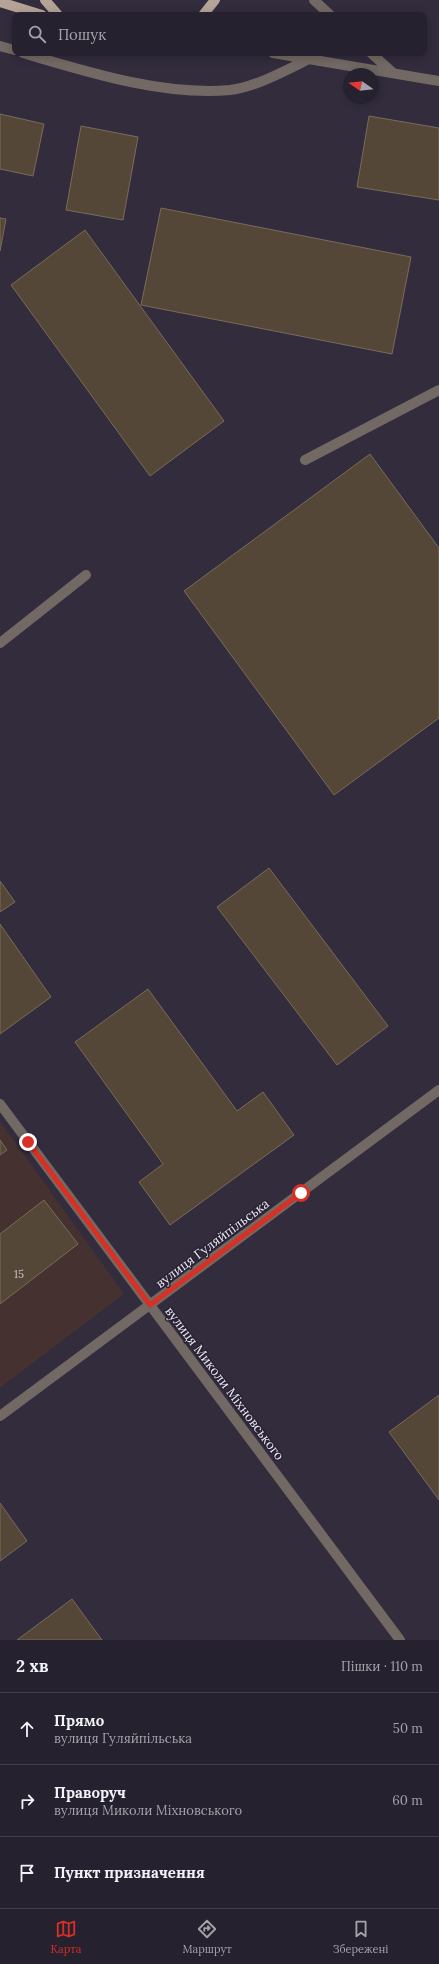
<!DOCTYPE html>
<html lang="uk">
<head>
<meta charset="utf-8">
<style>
  :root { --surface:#26212e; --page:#322e3a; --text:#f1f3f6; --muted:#a4a3aa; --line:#423e4a; --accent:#d93025 }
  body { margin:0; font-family:Lora,serif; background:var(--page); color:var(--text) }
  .compass { position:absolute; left:343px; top:68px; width:36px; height:36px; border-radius:50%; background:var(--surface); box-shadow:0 2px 10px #0003; rotate:284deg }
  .stop { position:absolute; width:12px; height:12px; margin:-9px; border:3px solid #d93025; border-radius:50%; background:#fff }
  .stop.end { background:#d93025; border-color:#fff; box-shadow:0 1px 4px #0008 }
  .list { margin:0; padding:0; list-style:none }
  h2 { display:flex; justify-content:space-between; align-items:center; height:52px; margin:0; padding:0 16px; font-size:17px }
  h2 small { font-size:13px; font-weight:400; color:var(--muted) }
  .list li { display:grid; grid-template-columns:26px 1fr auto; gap:12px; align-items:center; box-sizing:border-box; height:72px; padding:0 16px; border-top:1px solid var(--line) }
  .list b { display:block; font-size:15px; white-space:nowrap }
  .list p { margin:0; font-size:13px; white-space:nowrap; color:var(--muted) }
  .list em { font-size:13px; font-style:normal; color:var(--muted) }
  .icon { flex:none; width:22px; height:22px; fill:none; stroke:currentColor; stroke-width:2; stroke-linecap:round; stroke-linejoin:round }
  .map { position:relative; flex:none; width:439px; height:1640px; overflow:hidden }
  .search { position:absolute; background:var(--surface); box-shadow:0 2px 10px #0003; left:12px; right:12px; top:12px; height:44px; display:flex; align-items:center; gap:10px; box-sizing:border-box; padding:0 14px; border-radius:8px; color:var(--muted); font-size:15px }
  .sheet { height:268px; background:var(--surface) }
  nav { display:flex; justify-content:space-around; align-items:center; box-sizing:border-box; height:56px; border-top:1px solid var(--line); background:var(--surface); font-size:11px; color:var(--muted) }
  nav a { display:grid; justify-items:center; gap:2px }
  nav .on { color:var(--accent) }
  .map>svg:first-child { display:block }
</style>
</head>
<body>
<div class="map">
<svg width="439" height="1640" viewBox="0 0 439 1640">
  <rect width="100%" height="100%" fill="#322c3d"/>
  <path fill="#453130" d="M 0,1121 L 124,1294 L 0,1388 Z"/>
  <path fill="#554737" stroke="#7a6b5a" d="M 0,114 L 44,124 L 33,176 L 0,169 Z
    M 369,116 L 439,128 L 439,200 L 357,187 Z
    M 81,126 L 138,137 L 123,220 L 66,210 Z
    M 161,208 L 411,257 L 392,354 L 141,305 Z
    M 0,218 L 6,219 L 0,251 Z
    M 85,230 L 224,421 L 150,476 L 11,285 Z
    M 370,454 L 439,548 L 439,718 L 334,795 L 184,591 Z
    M 269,868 L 388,1026 L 337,1065 L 217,907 Z
    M 0,881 L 15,902 L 0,912 Z
    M 0,924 L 51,997 L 0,1034 Z
    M 148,989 L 237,1111 L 263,1092 L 294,1135 L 170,1225 L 139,1182 L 163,1164 L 75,1042 Z
    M 0,1140 L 7,1150 L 0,1155 Z
    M 44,1200 L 78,1244 L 0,1304 L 0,1234 Z
    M 439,1395 L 439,1500 L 389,1432 Z
    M 0,1503 L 27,1541 L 0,1561 Z
    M 72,1599 L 102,1640 L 17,1640 Z"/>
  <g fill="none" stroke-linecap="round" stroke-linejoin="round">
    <path stroke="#736964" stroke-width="10" d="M 314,0 L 330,15
      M 0,46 L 15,50
      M 23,53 C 87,72 163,96 230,90 C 256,87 286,70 309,59
      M 273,53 L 439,81
      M 371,53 L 392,72
      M 305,460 L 439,390
      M 0,643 L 86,575
      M 0,1104 L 400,1640
      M 0,1416 L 439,1090"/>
    <path stroke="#b5a397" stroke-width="10" d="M 45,0 L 58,15
      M 0,2 L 42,15
      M 203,15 L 215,0"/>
  </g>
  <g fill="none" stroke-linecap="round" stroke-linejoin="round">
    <path stroke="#d93025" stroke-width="5" d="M 28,1142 L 150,1305 L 301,1193"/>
  </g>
  <g text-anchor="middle" stroke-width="3" stroke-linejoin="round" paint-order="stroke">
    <g font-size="11" fill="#c7c0c6">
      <text x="19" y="1278">15</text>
    </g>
    <g font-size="13" fill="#ede9f5" stroke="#282233">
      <text transform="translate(212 1243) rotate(-37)" y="5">вулиця Гуляйпільська</text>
      <text transform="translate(225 1383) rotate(53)" y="5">вулиця Миколи Міхновського</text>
    </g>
  </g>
</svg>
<svg class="compass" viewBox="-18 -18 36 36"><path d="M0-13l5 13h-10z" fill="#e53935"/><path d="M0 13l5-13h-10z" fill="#a4a3aa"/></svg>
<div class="stop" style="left:301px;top:1193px"></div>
<div class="stop end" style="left:28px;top:1142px"></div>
<div class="search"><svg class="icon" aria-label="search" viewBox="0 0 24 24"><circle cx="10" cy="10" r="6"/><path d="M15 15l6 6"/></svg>Пошук</div>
</div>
<section class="sheet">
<h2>2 хв<small>Пішки · 110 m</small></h2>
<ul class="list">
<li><svg class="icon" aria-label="ahead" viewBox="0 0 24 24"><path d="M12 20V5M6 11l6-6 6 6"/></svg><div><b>Прямо</b><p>вулиця Гуляйпільська</p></div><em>50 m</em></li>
<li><svg class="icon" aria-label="right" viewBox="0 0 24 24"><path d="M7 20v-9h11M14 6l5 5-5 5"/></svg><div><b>Праворуч</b><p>вулиця Миколи Міхновського</p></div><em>60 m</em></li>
<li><svg class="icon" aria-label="arrive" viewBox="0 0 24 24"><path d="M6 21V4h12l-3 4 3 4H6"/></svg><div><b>Пункт призначення</b></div></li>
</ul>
</section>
<nav>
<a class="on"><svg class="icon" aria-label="map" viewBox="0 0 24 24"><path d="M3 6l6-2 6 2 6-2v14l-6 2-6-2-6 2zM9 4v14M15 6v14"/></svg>Карта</a>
<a><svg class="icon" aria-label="directions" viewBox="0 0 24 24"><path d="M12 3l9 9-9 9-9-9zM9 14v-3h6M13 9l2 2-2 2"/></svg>Маршрут</a>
<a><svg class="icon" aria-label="saved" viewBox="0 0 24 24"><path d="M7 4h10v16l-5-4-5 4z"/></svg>Збережені</a>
</nav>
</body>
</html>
